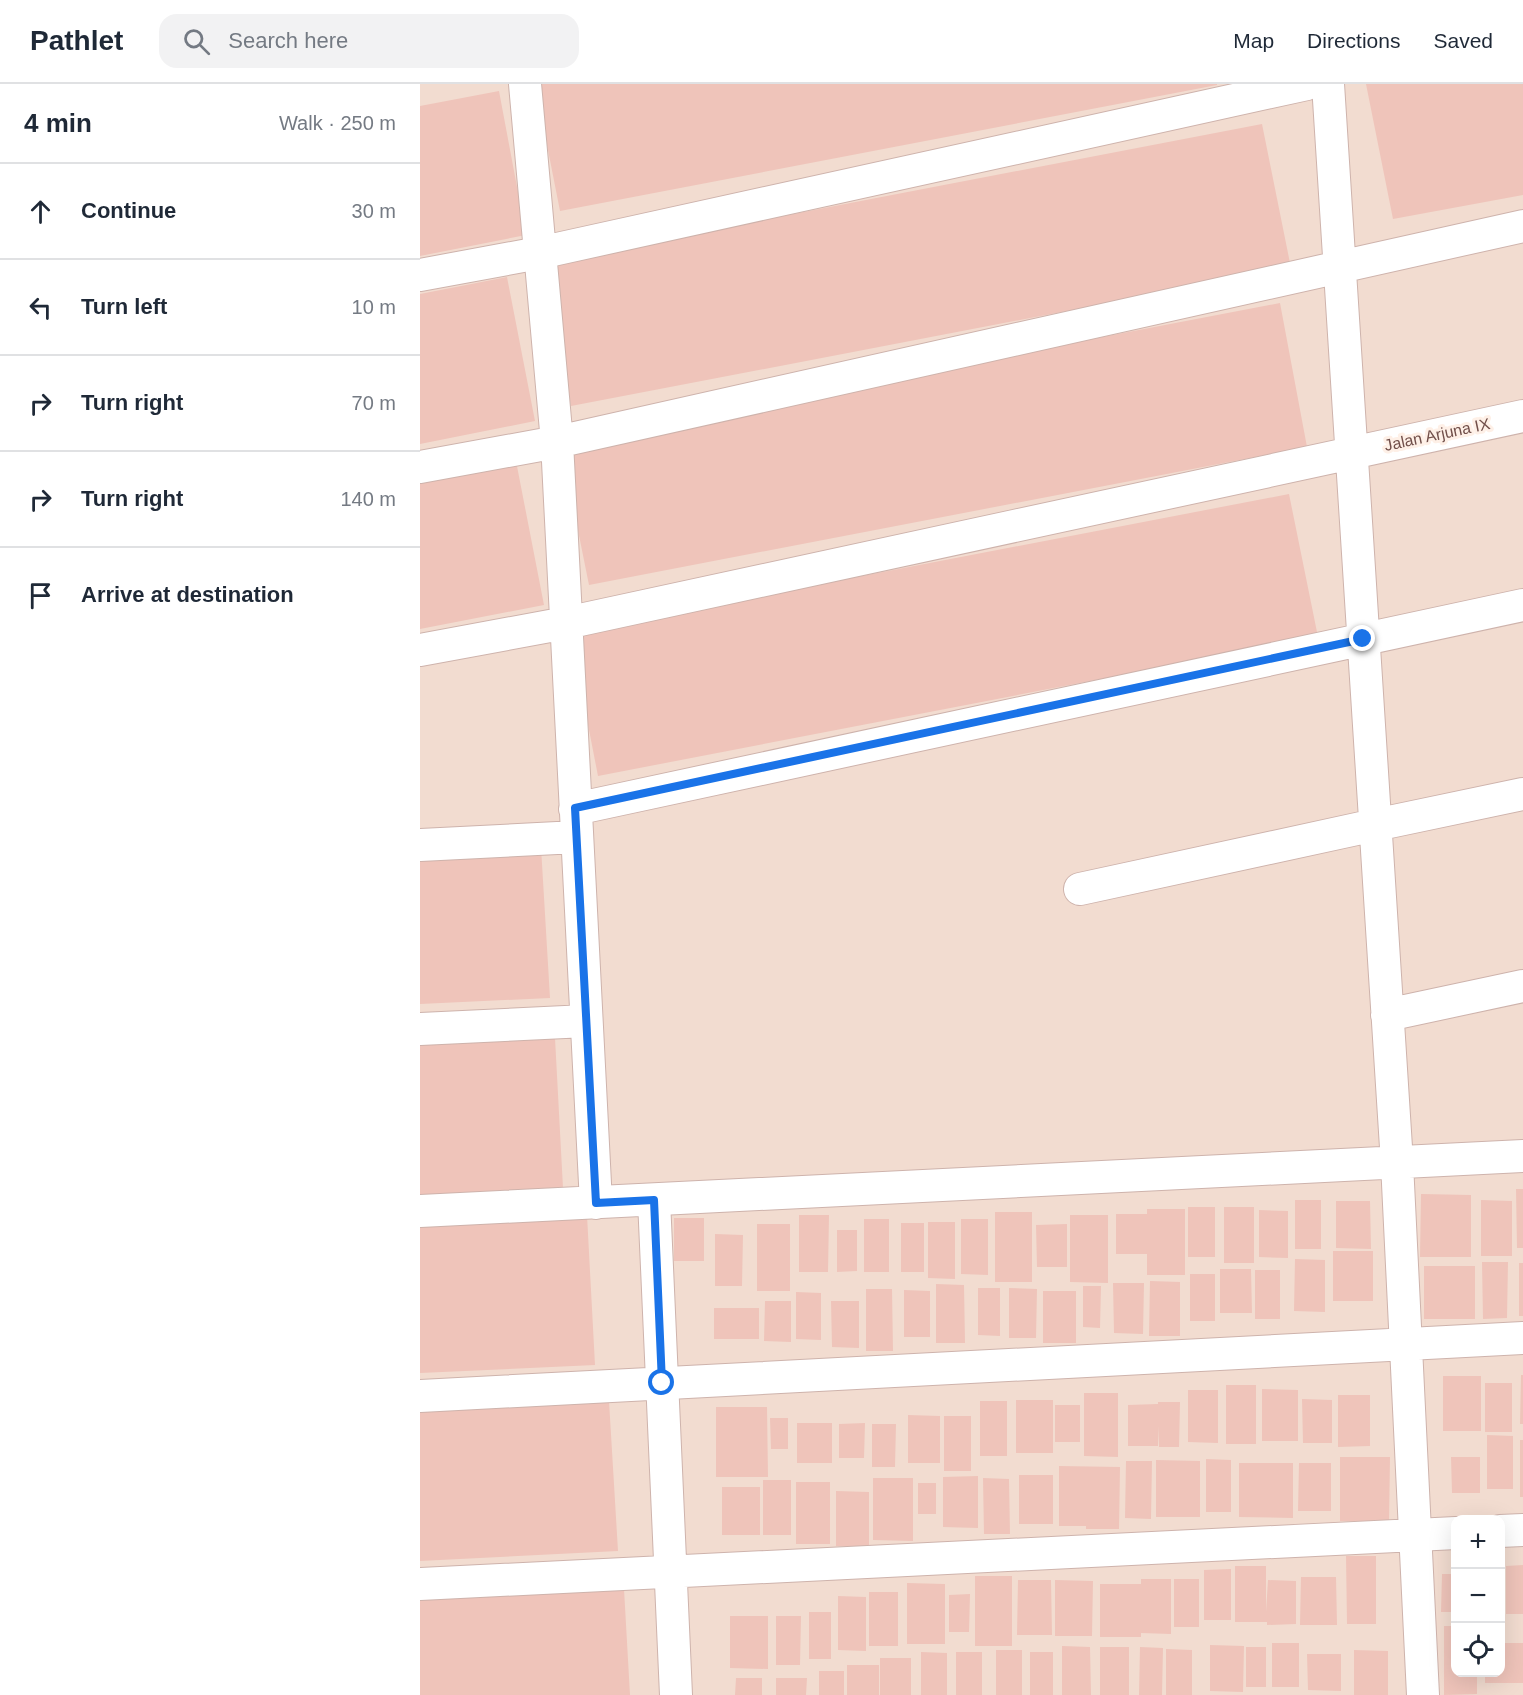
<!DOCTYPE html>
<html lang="en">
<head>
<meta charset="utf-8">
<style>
  :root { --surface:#fff; --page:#f2f2f3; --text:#1f2937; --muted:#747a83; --line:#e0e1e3 }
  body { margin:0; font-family:Helvetica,sans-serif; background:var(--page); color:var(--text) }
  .controls { position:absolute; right:18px; bottom:18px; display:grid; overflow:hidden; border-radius:12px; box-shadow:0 6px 24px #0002 }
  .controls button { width:54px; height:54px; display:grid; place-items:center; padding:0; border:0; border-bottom:2px solid var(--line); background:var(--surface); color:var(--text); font:30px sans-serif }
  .stop { position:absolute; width:18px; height:18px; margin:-14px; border:4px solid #1a73e8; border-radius:50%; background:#fff }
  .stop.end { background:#1a73e8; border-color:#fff; box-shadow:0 2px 6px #0008 }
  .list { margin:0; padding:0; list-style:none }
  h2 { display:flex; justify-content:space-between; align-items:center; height:78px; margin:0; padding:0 24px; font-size:26px }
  h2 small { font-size:20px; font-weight:400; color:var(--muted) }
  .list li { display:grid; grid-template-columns:39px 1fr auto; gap:18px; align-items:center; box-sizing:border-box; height:96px; padding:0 24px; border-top:2px solid var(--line) }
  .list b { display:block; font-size:22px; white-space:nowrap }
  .list em { font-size:20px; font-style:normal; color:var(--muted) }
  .icon { flex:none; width:33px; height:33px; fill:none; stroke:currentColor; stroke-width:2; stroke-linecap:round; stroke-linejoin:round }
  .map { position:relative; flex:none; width:1103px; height:1611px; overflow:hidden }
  header { display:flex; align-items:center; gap:36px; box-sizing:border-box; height:84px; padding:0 30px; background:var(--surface); border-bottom:2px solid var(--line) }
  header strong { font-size:28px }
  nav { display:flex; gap:33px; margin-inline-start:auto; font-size:21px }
  .search { width:420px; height:54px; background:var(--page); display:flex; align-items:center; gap:15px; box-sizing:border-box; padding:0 21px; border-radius:18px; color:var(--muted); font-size:22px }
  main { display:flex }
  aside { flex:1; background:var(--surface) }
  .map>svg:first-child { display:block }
</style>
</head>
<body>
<header>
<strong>Pathlet</strong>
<div class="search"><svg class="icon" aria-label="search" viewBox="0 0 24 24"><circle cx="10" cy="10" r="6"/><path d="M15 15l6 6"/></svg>Search here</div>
<nav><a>Map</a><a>Directions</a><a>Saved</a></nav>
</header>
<main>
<aside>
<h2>4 min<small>Walk · 250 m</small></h2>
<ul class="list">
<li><svg class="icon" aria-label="ahead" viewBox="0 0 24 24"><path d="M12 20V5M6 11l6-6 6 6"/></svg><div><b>Continue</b></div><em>30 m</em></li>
<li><svg class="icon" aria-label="left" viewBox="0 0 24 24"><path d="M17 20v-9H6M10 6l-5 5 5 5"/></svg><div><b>Turn left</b></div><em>10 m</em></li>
<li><svg class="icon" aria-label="right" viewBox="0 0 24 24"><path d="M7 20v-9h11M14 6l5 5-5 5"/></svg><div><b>Turn right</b></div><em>70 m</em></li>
<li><svg class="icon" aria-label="right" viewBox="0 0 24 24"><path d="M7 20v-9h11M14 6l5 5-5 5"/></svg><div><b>Turn right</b></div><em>140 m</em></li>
<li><svg class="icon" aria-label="arrive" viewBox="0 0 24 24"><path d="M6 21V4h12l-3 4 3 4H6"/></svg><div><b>Arrive at destination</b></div></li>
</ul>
</aside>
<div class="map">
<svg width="1103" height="1611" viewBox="0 0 1103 1611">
  <rect width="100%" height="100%" fill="#fbebe2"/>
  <path fill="#f2dcd0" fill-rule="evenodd" d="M 0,0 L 1103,0 L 1103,1611 L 0,1611 ZM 1036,1436 L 1080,1436 L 1080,1588 L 1036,1588 Z"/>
  <path fill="#efc4ba" d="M 115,0 L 797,0 L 797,1 L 140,127 Z
    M 946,0 L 1103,0 L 1103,111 L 973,135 Z
    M 79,7 L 106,151 L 0,172 L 0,22 Z
    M 842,40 L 871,184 L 151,322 L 123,178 Z
    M 87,193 L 115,337 L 0,360 L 0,210 Z
    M 860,219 L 887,363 L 169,501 L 140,357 Z
    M 96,377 L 124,521 L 0,545 L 0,395 Z
    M 869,410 L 898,553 L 178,692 L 150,548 Z
    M 121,763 L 130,914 L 0,920 L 0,770 Z
    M 135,954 L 143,1104 L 0,1111 L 0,961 Z
    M 1096,1105 L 1103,1105 L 1103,1164 L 1097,1164 Z
    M 1001,1110 L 1051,1111 L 1051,1173 L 1000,1173 Z
    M 875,1116 L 901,1116 L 901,1165 L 875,1165 Z
    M 1061,1116 L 1092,1117 L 1092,1172 L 1061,1172 Z
    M 916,1117 L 950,1117 L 951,1165 L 916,1164 Z
    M 768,1123 L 795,1123 L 795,1173 L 768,1173 Z
    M 804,1123 L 834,1123 L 834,1179 L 804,1179 Z
    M 727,1125 L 765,1125 L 765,1191 L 727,1191 L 727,1170 L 696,1170 L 696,1130 L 727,1130 Z
    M 839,1126 L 868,1127 L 868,1174 L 839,1173 Z
    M 575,1128 L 612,1128 L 612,1198 L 575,1198 Z
    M 167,1131 L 175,1281 L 0,1289 L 0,1139 Z
    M 379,1131 L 409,1131 L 408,1188 L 379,1188 Z
    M 650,1131 L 688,1131 L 688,1199 L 650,1198 Z
    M 254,1134 L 284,1134 L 284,1177 L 254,1177 Z
    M 444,1135 L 469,1135 L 469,1188 L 444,1188 Z
    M 541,1135 L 568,1135 L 568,1191 L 541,1190 Z
    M 508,1138 L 535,1138 L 535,1195 L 508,1194 Z
    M 481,1139 L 504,1139 L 504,1188 L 481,1188 Z
    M 337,1140 L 370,1140 L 370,1207 L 337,1207 Z
    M 647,1140 L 647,1183 L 617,1183 L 616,1141 Z
    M 417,1146 L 437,1146 L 437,1187 L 417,1188 Z
    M 295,1150 L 323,1151 L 322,1202 L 295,1202 Z
    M 913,1167 L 953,1167 L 953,1217 L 913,1217 Z
    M 875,1175 L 905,1176 L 905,1228 L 874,1227 Z
    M 1062,1178 L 1088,1178 L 1087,1234 L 1063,1235 Z
    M 1099,1179 L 1103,1179 L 1103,1232 L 1099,1232 Z
    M 1004,1182 L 1055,1182 L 1055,1235 L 1004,1235 Z
    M 800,1185 L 831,1185 L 832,1229 L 800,1229 Z
    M 835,1186 L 860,1186 L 860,1235 L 835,1235 Z
    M 770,1190 L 795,1190 L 795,1237 L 770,1237 Z
    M 730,1197 L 760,1198 L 760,1252 L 729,1252 Z
    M 693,1199 L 724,1199 L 723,1250 L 694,1249 Z
    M 516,1200 L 544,1201 L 545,1259 L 516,1259 Z
    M 663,1202 L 681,1202 L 680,1244 L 663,1243 Z
    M 558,1204 L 580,1204 L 580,1252 L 558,1251 Z
    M 589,1204 L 617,1205 L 616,1254 L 589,1254 Z
    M 446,1205 L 472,1205 L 473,1267 L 446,1267 Z
    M 484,1206 L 510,1207 L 510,1253 L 484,1253 Z
    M 623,1207 L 656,1207 L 656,1259 L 623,1259 Z
    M 376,1208 L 401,1209 L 401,1256 L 376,1255 Z
    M 345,1217 L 371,1217 L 371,1258 L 344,1257 Z
    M 411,1217 L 439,1217 L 439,1264 L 412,1263 Z
    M 294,1224 L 339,1224 L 339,1255 L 294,1255 Z
    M 1101,1291 L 1103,1291 L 1103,1340 L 1100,1340 Z
    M 1023,1292 L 1061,1292 L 1061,1347 L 1023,1347 Z
    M 1065,1299 L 1092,1299 L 1092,1348 L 1065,1348 Z
    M 806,1301 L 836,1301 L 836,1360 L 806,1360 Z
    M 842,1305 L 878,1306 L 878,1357 L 842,1357 Z
    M 768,1306 L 798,1306 L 798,1359 L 768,1358 Z
    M 664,1309 L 698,1309 L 698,1373 L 664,1372 Z
    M 918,1311 L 950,1311 L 950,1362 L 918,1363 Z
    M 882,1315 L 912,1316 L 912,1359 L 883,1359 Z
    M 596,1316 L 633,1316 L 633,1369 L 596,1369 Z
    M 189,1317 L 198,1467 L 0,1477 L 0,1327 Z
    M 560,1317 L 587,1317 L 587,1372 L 560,1372 Z
    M 738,1318 L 760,1318 L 759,1363 L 739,1363 L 739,1342 L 738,1362 L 708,1362 L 708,1321 L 738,1320 Z
    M 635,1321 L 660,1321 L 660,1358 L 635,1358 Z
    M 296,1323 L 347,1323 L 348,1393 L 296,1393 Z
    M 488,1331 L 520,1332 L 520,1379 L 488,1379 Z
    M 524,1332 L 551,1332 L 551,1387 L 524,1387 Z
    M 350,1334 L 368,1334 L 368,1365 L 351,1365 Z
    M 377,1339 L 412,1339 L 412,1379 L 377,1379 Z
    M 445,1339 L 444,1374 L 419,1374 L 419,1340 Z
    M 452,1340 L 476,1340 L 475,1383 L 452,1383 Z
    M 1067,1351 L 1093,1352 L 1093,1405 L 1067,1405 Z
    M 1100,1356 L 1103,1356 L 1103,1413 L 1100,1413 Z
    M 920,1373 L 970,1373 L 969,1437 L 920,1437 Z
    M 1031,1373 L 1060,1373 L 1060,1409 L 1032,1409 Z
    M 786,1375 L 811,1376 L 811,1428 L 786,1428 Z
    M 736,1376 L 780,1377 L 780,1433 L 736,1433 Z
    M 706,1377 L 732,1377 L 731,1435 L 705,1434 Z
    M 819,1379 L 873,1379 L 873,1434 L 819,1433 Z
    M 879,1379 L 911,1379 L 911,1427 L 878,1427 Z
    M 639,1382 L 700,1383 L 699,1445 L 666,1445 L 666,1442 L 639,1442 Z
    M 599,1391 L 633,1391 L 633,1440 L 599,1440 Z
    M 558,1392 L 558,1444 L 523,1443 L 523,1393 Z
    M 453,1394 L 493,1394 L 493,1457 L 453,1456 Z
    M 563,1394 L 589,1395 L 590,1450 L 564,1450 Z
    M 343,1396 L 371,1396 L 371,1451 L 343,1451 Z
    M 376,1398 L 410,1398 L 410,1460 L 376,1460 Z
    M 498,1399 L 516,1399 L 516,1430 L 498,1430 Z
    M 302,1403 L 340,1403 L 340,1451 L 302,1451 Z
    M 416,1407 L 449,1408 L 449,1462 L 416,1462 Z
    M 926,1472 L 956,1472 L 956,1540 L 927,1540 Z
    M 1103,1481 L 1103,1530 L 1086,1530 L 1086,1482 Z
    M 815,1482 L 846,1482 L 846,1528 L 848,1496 L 876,1497 L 876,1540 L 847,1541 L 847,1538 L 815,1538 Z
    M 811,1485 L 811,1536 L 784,1536 L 784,1486 Z
    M 1022,1490 L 1035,1490 L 1035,1528 L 1021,1528 Z
    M 555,1492 L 592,1492 L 592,1562 L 555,1562 Z
    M 881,1493 L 916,1493 L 917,1541 L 880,1541 Z
    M 721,1495 L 751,1495 L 751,1550 L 721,1549 L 721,1553 L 680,1553 L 680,1500 L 721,1500 Z
    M 754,1495 L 779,1495 L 779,1543 L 754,1543 Z
    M 598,1496 L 631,1496 L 632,1551 L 597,1551 Z
    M 635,1496 L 673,1497 L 672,1552 L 635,1552 Z
    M 487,1499 L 525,1500 L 525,1560 L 487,1560 Z
    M 204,1505 L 210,1611 L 0,1611 L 0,1515 Z
    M 449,1508 L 478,1508 L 478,1562 L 449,1562 Z
    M 550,1510 L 549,1548 L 529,1548 L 529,1511 Z
    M 418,1512 L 446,1513 L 446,1567 L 418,1566 Z
    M 389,1528 L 411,1528 L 411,1575 L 389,1575 Z
    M 310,1532 L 348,1532 L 348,1585 L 310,1584 Z
    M 356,1532 L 381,1532 L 380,1581 L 356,1581 Z
    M 1024,1542 L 1035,1542 L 1035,1588 L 1057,1588 L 1057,1610 L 1024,1611 Z
    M 852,1559 L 879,1559 L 879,1603 L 852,1603 Z
    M 1080,1559 L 1103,1559 L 1103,1599 L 1065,1599 L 1065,1588 L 1080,1588 Z
    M 790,1561 L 824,1562 L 823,1608 L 790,1607 Z
    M 642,1562 L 670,1563 L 671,1611 L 642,1611 Z
    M 680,1563 L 709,1563 L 709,1611 L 680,1611 Z
    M 720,1563 L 743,1564 L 742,1611 L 719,1611 Z
    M 826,1563 L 846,1563 L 846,1603 L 826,1603 Z
    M 746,1565 L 772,1566 L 772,1611 L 746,1611 Z
    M 576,1566 L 602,1566 L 602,1611 L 576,1611 Z
    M 934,1566 L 968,1567 L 968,1611 L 934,1611 Z
    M 501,1568 L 527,1569 L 527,1611 L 501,1611 Z
    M 536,1568 L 562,1568 L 562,1611 L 536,1611 Z
    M 610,1568 L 633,1568 L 633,1611 L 610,1611 Z
    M 887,1570 L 921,1570 L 921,1607 L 888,1606 Z
    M 460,1574 L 491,1574 L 491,1611 L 460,1611 Z
    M 427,1581 L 459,1581 L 459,1611 L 427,1611 Z
    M 399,1587 L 424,1587 L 424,1611 L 399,1611 Z
    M 316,1594 L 342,1594 L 342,1611 L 315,1611 Z
    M 356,1594 L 387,1594 L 386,1611 L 356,1611 Z"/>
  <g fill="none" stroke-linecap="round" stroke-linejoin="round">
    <defs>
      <path id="street" d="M 105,0 L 137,358 L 176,1119
        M 908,0 L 977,1079 L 1003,1611
        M 0,191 L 119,169 L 887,0
        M 0,383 L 137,358 L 1103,142
        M 0,566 L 146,539 L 1103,332
        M 155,725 L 1103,521
        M 0,761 L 157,753
        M 660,805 L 955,741 L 1103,710
        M 967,931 L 1103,902
        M 0,945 L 166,937
        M 234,1116 L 256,1611
        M 0,1127 L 1103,1072
        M 0,1312 L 1103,1254
        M 1080,1447 L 1103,1446
        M 0,1500 L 1036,1449"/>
    </defs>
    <use href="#street" stroke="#ceb3ac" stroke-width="34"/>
    <use href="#street" stroke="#fff" stroke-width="32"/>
  </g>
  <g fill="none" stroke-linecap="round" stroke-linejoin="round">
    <path stroke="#1a73e8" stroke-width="8" d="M 242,1299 L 234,1116 L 176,1119 L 155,724 L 943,555"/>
  </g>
  <g text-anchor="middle" stroke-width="6" stroke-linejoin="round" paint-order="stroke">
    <g font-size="16" fill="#714f4a" stroke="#fef0e7">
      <text transform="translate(1017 350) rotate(-12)" y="6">Jalan Arjuna IX</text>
    </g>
  </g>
</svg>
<div class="controls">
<button>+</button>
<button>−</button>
<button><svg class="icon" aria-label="locate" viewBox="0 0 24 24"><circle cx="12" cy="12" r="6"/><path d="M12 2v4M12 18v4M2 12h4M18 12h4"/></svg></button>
</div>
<div class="stop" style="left:242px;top:1299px"></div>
<div class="stop end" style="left:943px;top:555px"></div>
</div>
</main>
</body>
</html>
